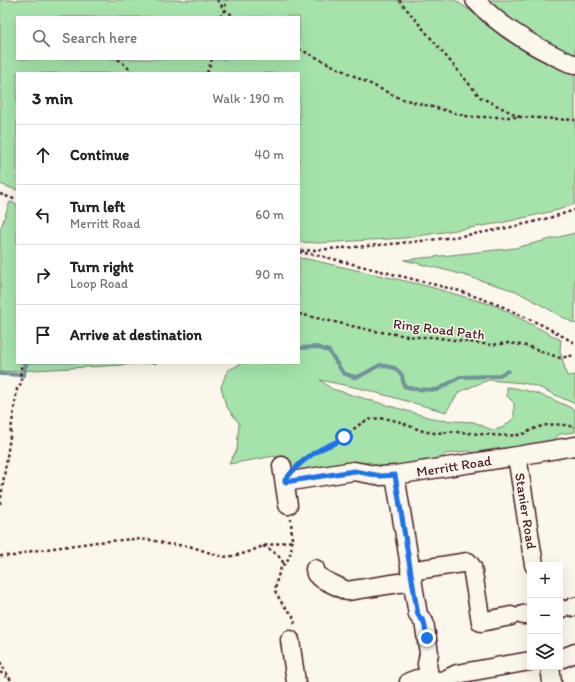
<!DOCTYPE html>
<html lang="en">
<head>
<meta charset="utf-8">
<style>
  :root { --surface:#fff; --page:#f2f2f2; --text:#222; --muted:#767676; --line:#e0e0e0 }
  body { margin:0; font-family:Itim,sans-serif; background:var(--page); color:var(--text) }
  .controls { position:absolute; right:12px; bottom:12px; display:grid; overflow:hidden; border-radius:0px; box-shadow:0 4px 16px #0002 }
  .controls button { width:36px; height:36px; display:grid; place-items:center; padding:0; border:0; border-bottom:1px solid var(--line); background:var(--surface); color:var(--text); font:20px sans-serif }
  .stop { position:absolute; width:12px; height:12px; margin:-9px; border:3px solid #1a73e8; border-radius:50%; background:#fff }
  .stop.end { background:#1a73e8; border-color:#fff; box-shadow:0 1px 4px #0008 }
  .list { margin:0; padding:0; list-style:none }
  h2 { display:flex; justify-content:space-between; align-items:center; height:52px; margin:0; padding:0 16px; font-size:17px }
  h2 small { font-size:13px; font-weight:400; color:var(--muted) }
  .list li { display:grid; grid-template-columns:26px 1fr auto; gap:12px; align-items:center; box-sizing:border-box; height:60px; padding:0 16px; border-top:1px solid var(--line) }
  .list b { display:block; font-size:15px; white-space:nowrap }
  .list p { margin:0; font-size:13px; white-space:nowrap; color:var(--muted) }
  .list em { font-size:13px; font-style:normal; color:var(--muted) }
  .icon { flex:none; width:22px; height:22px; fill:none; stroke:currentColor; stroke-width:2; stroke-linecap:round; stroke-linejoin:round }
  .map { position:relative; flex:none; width:575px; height:682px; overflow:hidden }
  .search { position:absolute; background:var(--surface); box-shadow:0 4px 16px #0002; left:16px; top:16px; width:284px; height:44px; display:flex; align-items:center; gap:10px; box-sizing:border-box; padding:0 14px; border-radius:0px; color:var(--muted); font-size:15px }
  .panel { position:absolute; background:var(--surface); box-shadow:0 4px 16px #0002; left:16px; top:72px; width:284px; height:292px; border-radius:0px }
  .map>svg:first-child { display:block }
</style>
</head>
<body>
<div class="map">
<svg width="575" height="682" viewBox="0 0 575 682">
  <rect width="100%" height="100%" fill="#fbf7ec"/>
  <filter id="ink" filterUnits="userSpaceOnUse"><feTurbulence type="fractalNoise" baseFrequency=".025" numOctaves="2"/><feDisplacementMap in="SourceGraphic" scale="8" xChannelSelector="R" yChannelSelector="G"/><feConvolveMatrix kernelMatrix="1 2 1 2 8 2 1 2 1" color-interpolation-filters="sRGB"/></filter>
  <g filter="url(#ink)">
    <path fill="#a5e3ab" stroke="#78816b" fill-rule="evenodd" d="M 0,0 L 455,0 L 522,47 L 575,70 L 575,204 L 558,210 L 501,223 L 405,238 L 319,243 L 299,242 L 299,73 L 17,73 L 17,190 L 0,184 ZM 17,17 L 299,17 L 299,59 L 17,59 Z
      M 481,0 L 575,0 L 575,54 L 555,48 L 520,29 Z
      M 10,202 L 17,204 L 17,363 L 157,363 L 0,372 L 0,230 Z
      M 575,233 L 575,324 L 516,291 L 453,272 L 404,260 L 515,248 Z
      M 299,258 L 307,259 L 423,285 L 497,306 L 561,340 L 560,351 L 567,376 L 575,375 L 575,404 L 538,387 L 524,383 L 488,380 L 459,392 L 446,412 L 363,389 L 320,380 L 332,389 L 438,420 L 474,422 L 492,430 L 502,428 L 514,418 L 514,403 L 507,396 L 507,387 C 529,389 556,400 575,410 L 575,432 L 560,434 L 552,441 L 479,454 L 468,451 L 445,454 L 439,461 L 382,470 L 371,462 L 298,473 L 276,462 L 275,456 L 229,464 L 237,449 L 239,423 L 226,406 L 221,387 L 227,371 L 242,363 L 299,363 Z"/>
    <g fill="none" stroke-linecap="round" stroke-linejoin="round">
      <path stroke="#72929a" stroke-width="4" d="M 299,348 L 316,347 L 329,351 L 343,373 L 354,377 L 360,376 L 380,365 L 395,368 L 402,375 L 404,386 L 414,389 L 437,390 L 460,377 L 497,376 L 508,371
        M 0,374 L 24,375 L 25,366 L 27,363"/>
      <defs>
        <path id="minor" d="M 475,0 C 501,28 536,48 570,63 L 575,64
          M 517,456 L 534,565
          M 282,466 L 288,505
          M 395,475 L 418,615 L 424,622 L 429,653 L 427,664 L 430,682
          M 285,482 L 354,471 L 381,476 L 395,475 L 517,456 L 575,446
          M 315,569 L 316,574 L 324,580 L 347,591 L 412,581
          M 410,571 L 468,562 L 472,567 L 481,622 L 511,616
          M 573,607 L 575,607
          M 560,609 L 561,609
          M 523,615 L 530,614
          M 290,640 L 296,682
          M 560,659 L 575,653
          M 550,667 L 552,682
          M 409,682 L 417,679 L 443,681 L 457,674 L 530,661"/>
      </defs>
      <use href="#minor" stroke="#4a1f2b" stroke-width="21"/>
      <path stroke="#4a1f2b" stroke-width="2.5" stroke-dasharray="3 3" stroke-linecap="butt" d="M 217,0 L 225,10 L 235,17
        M 399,0 L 480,97 L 520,117
        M 220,17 L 225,10 L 226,0
        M 299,49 L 399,98 L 470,117 L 520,117 L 575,120
        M 118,59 L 134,73
        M 207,73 L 212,59
        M 0,194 L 17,200
        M 301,251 C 394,244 487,239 575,210
        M 299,252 L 317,255 L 460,291 L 499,305 L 544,326 L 575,343
        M 299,314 L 374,331 L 415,337 L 432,337 L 491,345 L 509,343 L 527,346 L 560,358 L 575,355
        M 298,464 C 306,458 314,452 324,448 C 328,446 334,445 338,442 C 349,434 359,421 373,419 C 398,415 413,432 435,433 C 442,433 449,431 456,432 C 476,433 497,437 517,435 C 526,434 528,431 536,428 C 549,423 562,424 575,427
        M 0,504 L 17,389 L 22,382 L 20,371 L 23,363
        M 292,541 L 291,551 L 289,558 L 281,568 L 277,579 L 275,591 L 283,605 L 291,613 L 294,618 L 295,626
        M 263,546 C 273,550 279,555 284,564
        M 0,556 L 14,556 L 32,551 L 97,542 L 134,539 L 152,540 L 167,544 L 189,546 L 223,557 L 232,556 L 246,553 L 263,546 L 292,541 L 291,519
        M 0,662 L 12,682
        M 0,672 L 7,677"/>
      <use href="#minor" stroke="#fbf7ec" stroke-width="18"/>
    </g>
  </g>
  <g fill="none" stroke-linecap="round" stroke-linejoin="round" filter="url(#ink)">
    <path stroke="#1a73e8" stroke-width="5" d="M 344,437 C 337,443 329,445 321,449 C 306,457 295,467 285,480 L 285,482 L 354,471 L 381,476 L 395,475 L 416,604 L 418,615 L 424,622 L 427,638"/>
  </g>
  <g text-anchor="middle" stroke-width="3" stroke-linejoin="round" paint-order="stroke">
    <g font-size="14" fill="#4a1f2b" stroke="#fbf7ec">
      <text transform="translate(439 329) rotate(7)" y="5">Ring Road Path</text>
      <text transform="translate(454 466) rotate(-9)" y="5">Merritt Road</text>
      <text transform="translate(526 511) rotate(81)" y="5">Stanier Road</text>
    </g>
  </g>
</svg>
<div class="controls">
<button>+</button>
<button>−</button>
<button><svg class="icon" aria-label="layers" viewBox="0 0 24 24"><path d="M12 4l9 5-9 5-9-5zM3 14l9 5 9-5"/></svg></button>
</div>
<div class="stop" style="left:344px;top:437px"></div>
<div class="stop end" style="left:427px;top:638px"></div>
<div class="search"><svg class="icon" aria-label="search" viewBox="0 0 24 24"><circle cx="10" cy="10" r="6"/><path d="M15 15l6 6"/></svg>Search here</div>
<section class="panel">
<h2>3 min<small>Walk · 190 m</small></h2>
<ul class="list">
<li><svg class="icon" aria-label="ahead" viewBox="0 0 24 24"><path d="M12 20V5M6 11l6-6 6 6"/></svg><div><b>Continue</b></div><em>40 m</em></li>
<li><svg class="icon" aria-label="left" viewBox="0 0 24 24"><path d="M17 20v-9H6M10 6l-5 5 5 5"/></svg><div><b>Turn left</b><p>Merritt Road</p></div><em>60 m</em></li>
<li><svg class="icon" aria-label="right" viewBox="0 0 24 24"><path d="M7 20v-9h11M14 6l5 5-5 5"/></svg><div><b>Turn right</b><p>Loop Road</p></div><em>90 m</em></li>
<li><svg class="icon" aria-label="arrive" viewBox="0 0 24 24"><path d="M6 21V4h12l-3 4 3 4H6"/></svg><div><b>Arrive at destination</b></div></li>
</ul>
</section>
</div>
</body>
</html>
